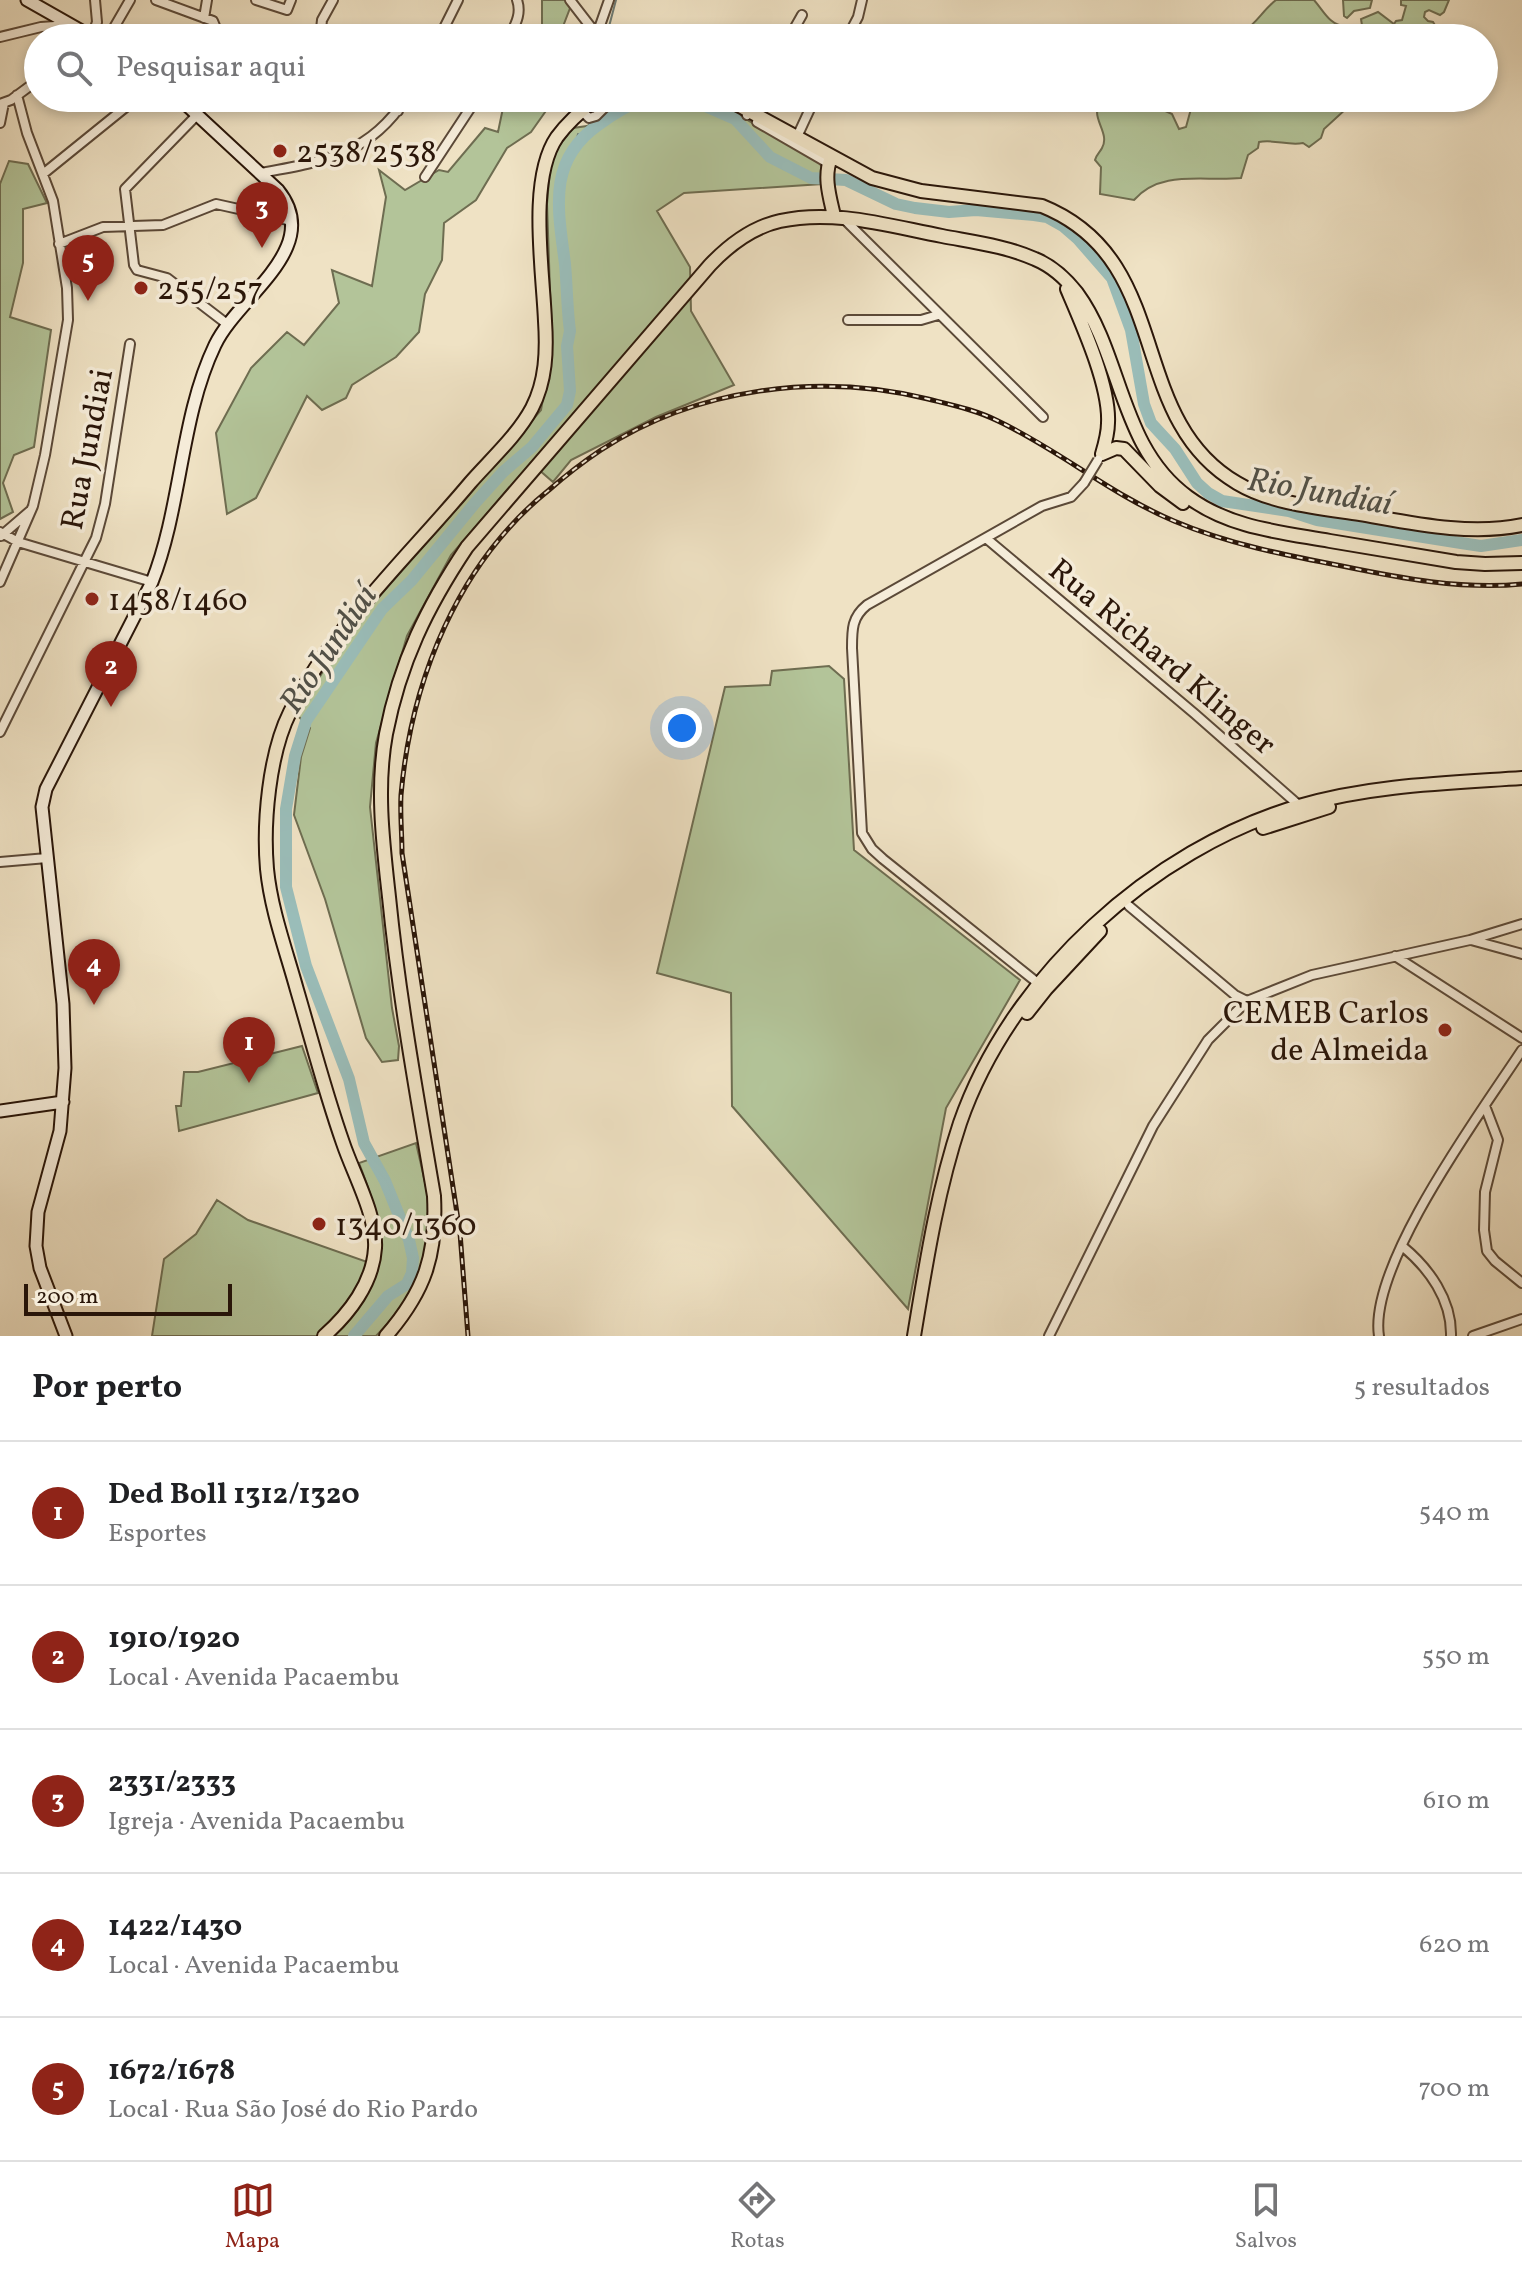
<!DOCTYPE html>
<html lang="pt">
<head>
<meta charset="utf-8">
<style>
  :root { --surface:#fff; --page:#f6f6f6; --text:#202124; --muted:#757577; --line:#e0e0e0; --accent:#8f2418 }
  body { margin:0; font-family:Vollkorn,serif; background:var(--page); color:var(--text) }
  .scale { position:absolute; left:24px; bottom:20px; width:208px; box-sizing:border-box; padding-left:8px; border:4px solid #2a1609; border-top:0; font-size:22px; line-height:28px; white-space:nowrap; color:#2a1609; -webkit-text-stroke:6px #f5ecd9; paint-order:stroke }
  .you { position:absolute; left:682px; top:728px; width:28px; height:28px; margin:-20px; border:6px solid #fff; border-radius:50%; background:#1a73e8; box-shadow:0 0 0 12px #1a73e833 }
  .badge { display:grid; place-items:center; width:52px; height:52px; border-radius:50%; background:var(--accent); color:#fff; font-size:26px; font-weight:700 }
  .pin { position:absolute; translate:-50% -66px; filter:drop-shadow(0 2px 4px #0008) }
  .pin::after { content:''; position:absolute; top:42px; width:28px; height:24px; background:inherit; clip-path:polygon(0 0,100% 0,50% 100%) }
  .list { margin:0; padding:0; list-style:none }
  h2 { display:flex; justify-content:space-between; align-items:center; height:104px; margin:0; padding:0 32px; font-size:34px }
  h2 small { font-size:26px; font-weight:400; color:var(--muted) }
  .list li { display:grid; grid-template-columns:52px 1fr auto; gap:24px; align-items:center; box-sizing:border-box; height:144px; padding:0 32px; border-top:2px solid var(--line) }
  .list b { display:block; font-size:30px; white-space:nowrap }
  .list p { margin:0; font-size:26px; white-space:nowrap; color:var(--muted) }
  .list em { font-size:26px; font-style:normal; color:var(--muted) }
  .icon { flex:none; width:44px; height:44px; fill:none; stroke:currentColor; stroke-width:2; stroke-linecap:round; stroke-linejoin:round }
  .map { position:relative; flex:none; width:1522px; height:1336px; overflow:hidden }
  .search { position:absolute; background:var(--surface); box-shadow:0 4px 12px #0003; left:24px; right:24px; top:24px; height:88px; display:flex; align-items:center; gap:20px; box-sizing:border-box; padding:0 28px; border-radius:44px; color:var(--muted); font-size:30px }
  .sheet { height:824px; background:var(--surface) }
  nav { display:flex; justify-content:space-around; align-items:center; box-sizing:border-box; height:112px; border-top:2px solid var(--line); background:var(--surface); font-size:22px; color:var(--muted) }
  nav a { display:grid; justify-items:center; gap:4px }
  nav .on { color:var(--accent) }
  .map>svg:first-child { display:block }
</style>
</head>
<body>
<div class="map">
<svg width="1522" height="1336" viewBox="0 0 1522 1336">
  <rect width="100%" height="100%" fill="#efe2c4"/>
  <filter id="stains"><feTurbulence type="fractalNoise" baseFrequency=".0025" numOctaves="4"/><feColorMatrix values="0 0 0 0 .2 0 0 0 0 .09 0 0 0 0 .02 0 0 0 .5 -.17"/></filter>
  <radialGradient id="worn" r=".72"><stop offset=".6" stop-color="#630" stop-opacity="0"/><stop offset="1" stop-color="#630" stop-opacity=".3"/></radialGradient>
  <path fill="#b3c499" stroke="#6e6d51" stroke-width="2" d="M 542,0 L 569,0 L 572,3 L 562,29 L 565,38 L 538,38 L 542,24 Z
    M 1276,0 L 1314,0 C 1323,10 1330,26 1345,26 L 1347,38 L 1242,38 L 1244,31 C 1257,23 1263,10 1276,0 Z
    M 1343,0 L 1372,0 L 1370,8 L 1354,11 L 1347,18 L 1344,16 Z
    M 1401,0 L 1449,0 L 1444,12 L 1440,15 L 1429,10 L 1425,12 L 1424,17 L 1428,21 L 1433,22 L 1436,27 L 1433,32 L 1421,38 L 1364,38 L 1361,19 L 1378,12 L 1394,24 L 1396,21 L 1402,20 L 1406,6 L 1401,5 Z
    M 512,98 L 555,98 L 531,132 L 507,148 L 476,200 L 444,223 L 442,260 L 425,294 L 419,332 L 396,357 L 352,385 L 346,398 L 322,410 L 307,396 L 256,498 L 227,514 L 216,433 L 251,368 L 287,332 L 304,345 L 339,303 L 332,270 L 372,286 L 386,197 L 379,170 L 405,190 L 439,170 L 448,172 L 485,128 L 498,132 L 503,108 Z
    M 634,98 L 702,98 L 718,103 L 818,161 L 822,167 L 822,184 L 684,193 L 657,211 L 690,267 L 691,311 L 734,385 L 656,417 L 571,460 L 553,482 L 531,463 L 451,555 L 407,636 L 376,743 L 370,807 L 392,1008 L 399,1046 L 398,1060 L 382,1062 L 366,1038 L 325,899 L 294,815 L 301,757 L 310,728 L 297,715 L 325,668 L 381,592 L 440,528 L 541,410 L 552,348 L 547,204 L 551,156 L 573,128 L 587,126 Z
    M 1112,98 C 1133,98 1152,105 1172,114 L 1179,129 L 1186,127 L 1194,98 L 1367,98 L 1348,107 L 1324,129 L 1321,138 L 1309,147 L 1303,143 C 1288,146 1275,139 1259,142 L 1258,148 L 1248,155 L 1241,178 C 1204,182 1161,169 1134,200 L 1100,194 L 1101,167 L 1095,160 C 1096,155 1100,152 1102,148 C 1109,136 1097,124 1097,112 Z
    M 9,161 L 28,164 L 47,203 L 23,209 L 23,263 L 10,317 L 51,330 L 34,447 L 14,455 L 3,483 L 13,512 L 0,519 L 0,184 Z
    M 829,666 L 844,679 L 854,850 L 1020,980 L 946,1108 L 908,1309 L 732,1106 L 731,993 L 657,973 L 725,687 L 770,685 L 772,671 Z
    M 302,1046 L 318,1093 L 179,1131 L 176,1106 L 181,1106 L 184,1072 L 198,1072 Z
    M 416,1143 C 421,1165 427,1188 430,1210 C 435,1260 409,1302 376,1336 L 332,1336 C 395,1276 388,1238 359,1163 Z
    M 217,1200 L 248,1220 L 373,1264 L 352,1306 L 322,1336 L 152,1336 L 164,1259 L 196,1234 Z"/>
  <g fill="none" stroke-linecap="round" stroke-linejoin="round">
    <path stroke="#6d7a73" stroke-width="2" d="M 606,38 L 616,0
      M 576,143 L 578,134"/>
    <path stroke="#9abdb9" stroke-width="12" d="M 687,98 L 735,119 L 770,157 L 811,178 L 846,180 L 896,204 L 915,208 L 949,212 L 976,210 L 1034,215 L 1047,217 L 1063,226 L 1078,239 L 1112,278 L 1131,330 L 1144,404 L 1151,423 L 1175,449 L 1197,483 L 1208,493 L 1222,501 L 1289,511 L 1317,520 L 1461,543 L 1481,546 L 1522,540
      M 354,1336 L 388,1296 L 407,1284 L 412,1273 L 413,1258 L 409,1240 L 385,1181 L 364,1143 L 349,1079 L 306,966 L 286,887 L 286,809 L 295,756 L 306,721 L 382,609 L 412,580 L 475,503 L 503,472 L 532,447 L 567,405 L 570,391 L 567,346 L 570,331 C 567,309 567,286 565,264 C 558,209 547,161 598,125 C 613,114 629,104 647,98"/>
    <defs>
      <path id="street" d="M 156,0 L 213,21 L 218,33 L 215,38
        M 256,0 L 287,10 L 291,0
        M 570,0 L 597,35
        M 204,18 L 207,0
        M 0,37 L 41,27 L 69,25
        M 92,37 L 97,22 L 95,0
        M 596,37 L 609,0
        M 108,38 L 130,0
        M 320,38 L 322,20 L 333,0
        M 439,38 L 458,0
        M 509,38 C 515,25 522,14 517,0
        M 789,38 L 802,15
        M 847,38 L 858,17 L 862,0
        M 101,98 L 124,108
        M 375,98 L 398,111
        M 578,98 L 581,110 L 589,118 L 596,116 L 614,98
        M 291,102 L 308,104 L 327,98
        M 0,104 L 11,100 L 38,80
        M 197,115 L 125,189 L 134,265 L 137,270 L 167,278 L 227,324
        M 747,115 L 757,98
        M 757,122 L 828,163
        M 0,123 L 4,103
        M 796,139 L 815,98
        M 260,173 C 322,162 370,155 406,98
        M 43,174 L 137,98
        M 425,177 L 477,98
        M 842,217 L 1043,417
        M 59,244 L 103,227 L 163,225 L 216,204 L 292,221
        M 848,320 L 921,320 L 938,315
        M 0,532 L 18,542 L 152,582
        M 1,536 L 30,511
        M 987,539 L 1195,714 L 1302,808
        M 0,582 L 33,506 L 45,455 L 68,320 L 67,288 L 53,201 L 27,133 L 17,95
        M 0,732 L 96,538 L 105,504 L 130,344
        M 0,862 L 47,858
        M 1129,906 L 1235,995 L 1247,1001
        M 1471,940 L 1522,954
        M 1395,956 L 1522,1038
        M 1039,984 L 883,859 L 872,849 L 862,833 L 852,648 C 852,629 852,617 867,605 L 1042,506 L 1071,497 L 1084,483
        M 1485,1106 L 1498,1140 L 1485,1192 L 1484,1230 L 1487,1251 L 1495,1261 L 1522,1283
        M 1402,1246 C 1429,1268 1452,1300 1451,1336
        M 1049,1336 L 1153,1126 L 1208,1040 L 1247,1001 L 1312,975 L 1470,940 L 1522,924
        M 1379,1336 C 1368,1265 1482,1111 1522,1050
        M 1473,1336 L 1522,1319"/>
      <path id="secondary" d="M 27,0 L 94,38
        M 0,1111 L 63,1102
        M 66,1336 L 40,1268 L 36,1246 L 38,1212 L 60,1131 L 65,1068 L 63,1004 L 42,807 L 46,789 L 152,582 C 182,506 180,418 215,345 C 238,296 325,248 278,190 L 179,98"/>
      <path id="primary" d="M 725,98 L 872,178 L 921,191 L 1042,206 C 1176,260 1124,417 1237,483 C 1272,504 1320,508 1360,514 C 1412,523 1469,536 1522,525
        M 831,158 C 823,176 830,198 834,216
        M 1067,289 C 1082,324 1110,386 1108,423 C 1108,434 1105,444 1102,454
        M 1102,454 L 1116,448 L 1124,449 L 1160,486 L 1183,503
        M 1263,828 L 1329,807
        M 1027,1013 L 1046,989 L 1100,931
        M 324,1336 C 349,1314 373,1283 375,1248 C 377,1216 353,1173 343,1143 C 325,1092 312,1041 297,990 C 286,950 271,910 267,869 C 263,823 269,754 290,712 C 334,625 408,557 470,483 C 490,460 517,436 532,408 C 546,381 547,351 545,321 C 543,270 528,179 557,137 C 568,122 583,109 597,98
        M 386,1336 C 425,1291 437,1255 434,1196 C 417,1096 399,997 389,897 C 383,843 376,788 386,734 C 400,662 427,607 467,547 L 710,265 C 729,245 753,227 780,221 C 834,209 889,226 942,236 C 973,242 1006,246 1035,259 C 1052,266 1066,279 1077,293 C 1123,356 1119,447 1188,497 C 1230,528 1280,532 1330,541 C 1372,548 1414,555 1456,562 L 1485,564 L 1522,563
        M 914,1336 C 926,1264 937,1192 960,1123 C 1011,976 1152,849 1299,806 C 1371,785 1448,783 1522,778"/>
    </defs>
    <use href="#street" stroke="#5b4938" stroke-width="12"/>
    <use href="#secondary" stroke="#2a1609" stroke-width="15"/>
    <use href="#primary" stroke="#2a1609" stroke-width="16"/>
    <use href="#street" stroke="#f5ecd9" stroke-width="8"/>
    <use href="#secondary" stroke="#f5ecd9" stroke-width="11"/>
    <use href="#primary" stroke="#efe2c4" stroke-width="12"/>
    <defs>
      <path id="rail" d="M 468,1336 L 460,1233 L 402,853 C 402,834 400,814 401,795 C 411,680 458,563 549,490 C 565,476 583,462 601,450 C 696,388 819,372 928,399 C 952,405 976,410 998,421 C 1059,450 1112,495 1174,521 C 1228,544 1285,555 1342,566 C 1400,578 1462,590 1522,584"/>
    </defs>
    <use href="#rail" stroke="#2a1609" stroke-width="5"/>
    <use href="#rail" stroke="#f5ecd9" stroke-width="2" stroke-dasharray="6" stroke-linecap="butt"/>
    <defs>
      <path id="street-bridge" d="M 1084,483 L 1098,460"/>
    </defs>
    <use href="#street-bridge" stroke="#5b4938" stroke-width="12" stroke-linecap="butt"/>
    <use href="#street-bridge" stroke="#f5ecd9" stroke-width="8"/>
  </g>
  <g fill="#8f2418" stroke="#f5ecd9" stroke-width="3">
    <circle cx="280" cy="151" r="8"/>
    <circle cx="141" cy="288" r="8"/>
    <circle cx="92" cy="599" r="8"/>
    <circle cx="1445" cy="1030" r="8"/>
    <circle cx="319" cy="1224" r="8"/>
  </g>
  <g text-anchor="middle" stroke-width="7" stroke-linejoin="round" paint-order="stroke">
    <g font-size="32" fill="#2a1609" stroke="#f5ecd9" text-anchor="start">
      <text x="296" y="162">2538/2538</text>
      <text x="157" y="299">255/257</text>
      <text x="108" y="610">1458/1460</text>
      <text x="1429" y="1023" text-anchor="end">CEMEB Carlos<tspan x="1429" dy="37">de Almeida</tspan></text>
      <text x="335" y="1235">1340/1360</text>
    </g>
    <g font-size="32" fill="#2a1609" stroke="#f5ecd9">
      <text transform="translate(86 449) rotate(-79)" y="11">Rua Jundiai</text>
      <text transform="translate(1163 656) rotate(40)" y="11">Rua Richard Klinger</text>
    </g>
    <g font-size="34" font-style="italic" fill="#515047" stroke="#f5ecd9">
      <text transform="translate(1320 490) rotate(10)" y="12">Rio Jundiaí</text>
      <text transform="translate(327 648) rotate(-56)" y="12">Rio Jundiaí</text>
    </g>
  </g>
  <rect width="100%" height="100%" filter="url(#stains)"/>
  <rect width="100%" height="100%" fill="url(#worn)"/>
</svg>
<div class="scale">200 m</div>
<div class="you"></div>
<div class="pin badge" style="left:249px;top:1083px">1</div>
<div class="pin badge" style="left:111px;top:707px">2</div>
<div class="pin badge" style="left:262px;top:248px">3</div>
<div class="pin badge" style="left:94px;top:1005px">4</div>
<div class="pin badge" style="left:88px;top:301px">5</div>
<div class="search"><svg class="icon" aria-label="search" viewBox="0 0 24 24"><circle cx="10" cy="10" r="6"/><path d="M15 15l6 6"/></svg>Pesquisar aqui</div>
</div>
<section class="sheet">
<h2>Por perto<small>5 resultados</small></h2>
<ul class="list">
<li><span class="badge">1</span><div><b>Ded Boll 1312/1320</b><p>Esportes</p></div><em>540 m</em></li>
<li><span class="badge">2</span><div><b>1910/1920</b><p>Local · Avenida Pacaembu</p></div><em>550 m</em></li>
<li><span class="badge">3</span><div><b>2331/2333</b><p>Igreja · Avenida Pacaembu</p></div><em>610 m</em></li>
<li><span class="badge">4</span><div><b>1422/1430</b><p>Local · Avenida Pacaembu</p></div><em>620 m</em></li>
<li><span class="badge">5</span><div><b>1672/1678</b><p>Local · Rua São José do Rio Pardo</p></div><em>700 m</em></li>
</ul>
</section>
<nav>
<a class="on"><svg class="icon" aria-label="map" viewBox="0 0 24 24"><path d="M3 6l6-2 6 2 6-2v14l-6 2-6-2-6 2zM9 4v14M15 6v14"/></svg>Mapa</a>
<a><svg class="icon" aria-label="directions" viewBox="0 0 24 24"><path d="M12 3l9 9-9 9-9-9zM9 14v-3h6M13 9l2 2-2 2"/></svg>Rotas</a>
<a><svg class="icon" aria-label="saved" viewBox="0 0 24 24"><path d="M7 4h10v16l-5-4-5 4z"/></svg>Salvos</a>
</nav>
</body>
</html>
